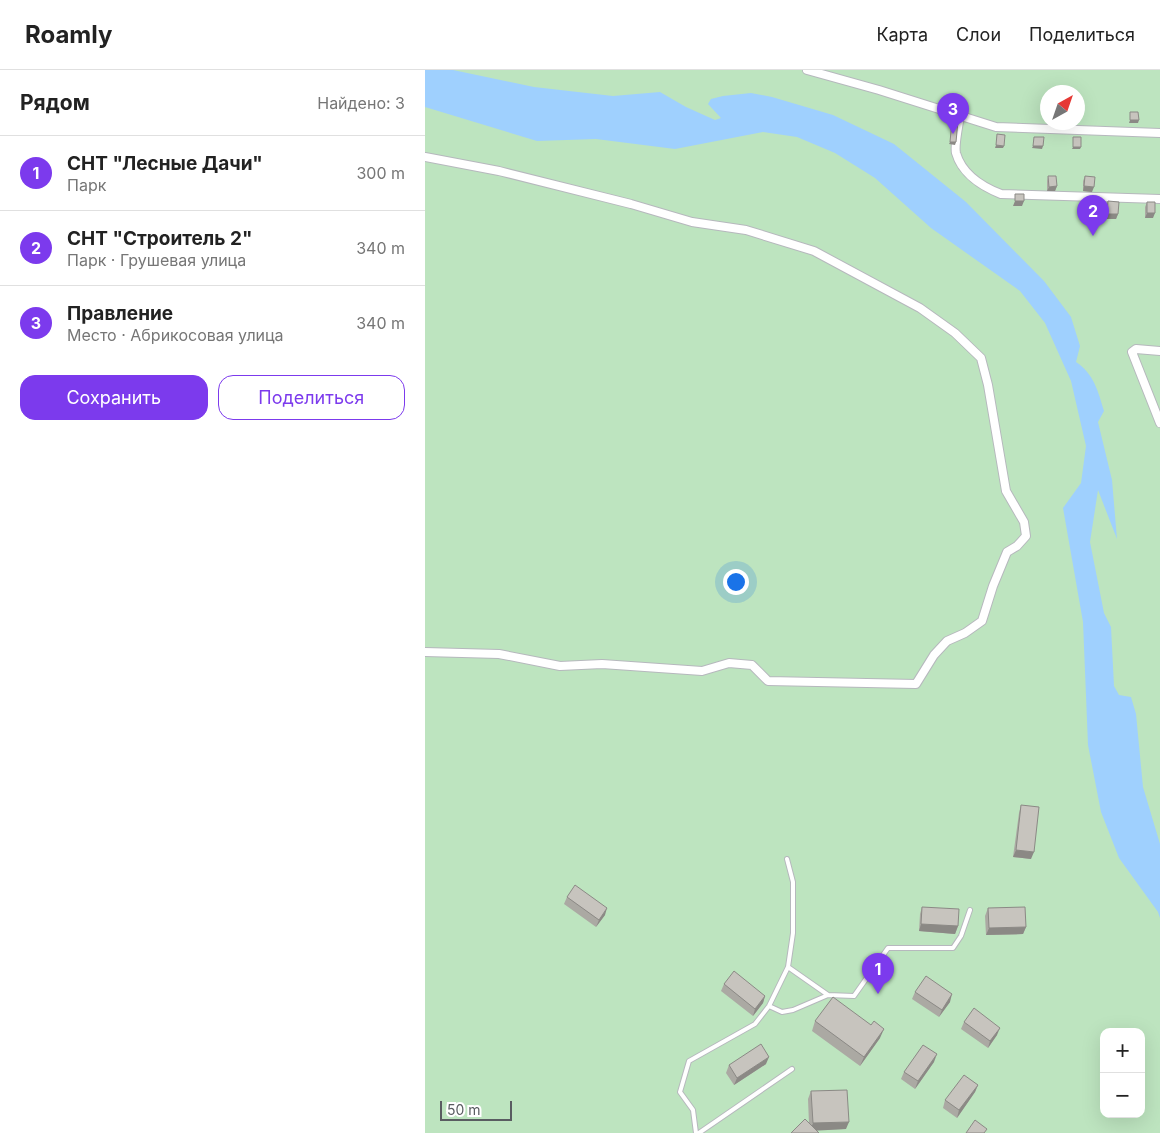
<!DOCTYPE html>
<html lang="ru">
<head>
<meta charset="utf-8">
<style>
  :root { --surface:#fff; --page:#f6f6f6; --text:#222; --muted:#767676; --line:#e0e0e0; --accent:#7c3aed }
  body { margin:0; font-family:Inter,sans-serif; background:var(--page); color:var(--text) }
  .controls { position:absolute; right:15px; bottom:15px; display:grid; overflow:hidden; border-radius:10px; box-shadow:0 5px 20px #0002 }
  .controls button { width:45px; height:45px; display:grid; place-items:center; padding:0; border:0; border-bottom:1px solid var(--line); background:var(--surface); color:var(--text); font:25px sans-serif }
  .compass { position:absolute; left:615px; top:15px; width:45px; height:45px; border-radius:50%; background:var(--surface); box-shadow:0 5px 20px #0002; rotate:40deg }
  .scale { position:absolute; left:15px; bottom:12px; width:72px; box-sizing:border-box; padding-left:5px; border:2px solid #595c61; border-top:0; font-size:14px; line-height:18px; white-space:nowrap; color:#595c61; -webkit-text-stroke:4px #fff; paint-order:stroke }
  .you { position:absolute; left:310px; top:511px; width:18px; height:18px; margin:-12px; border:4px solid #fff; border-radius:50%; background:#1a73e8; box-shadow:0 0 0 8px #1a73e833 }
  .badge { display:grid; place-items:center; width:32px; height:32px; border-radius:50%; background:var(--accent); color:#fff; font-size:16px; font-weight:700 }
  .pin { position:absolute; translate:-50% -41px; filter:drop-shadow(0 1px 2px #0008) }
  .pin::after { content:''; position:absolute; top:26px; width:18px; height:15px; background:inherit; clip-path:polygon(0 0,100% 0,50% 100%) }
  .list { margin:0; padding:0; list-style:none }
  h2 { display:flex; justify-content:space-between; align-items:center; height:65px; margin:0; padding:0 20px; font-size:21px }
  h2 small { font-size:16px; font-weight:400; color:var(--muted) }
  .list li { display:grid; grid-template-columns:32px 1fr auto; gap:15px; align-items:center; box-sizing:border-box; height:75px; padding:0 20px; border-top:1px solid var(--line) }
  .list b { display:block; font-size:19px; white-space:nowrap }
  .list p { margin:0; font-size:16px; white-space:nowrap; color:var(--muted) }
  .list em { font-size:16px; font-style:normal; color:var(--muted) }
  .actions { display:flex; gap:10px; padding:15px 20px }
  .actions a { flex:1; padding:11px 0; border:1px solid var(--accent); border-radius:15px; text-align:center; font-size:18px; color:var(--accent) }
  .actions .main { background:var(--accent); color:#fff }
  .map { position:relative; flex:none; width:735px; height:1063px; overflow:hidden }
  header { display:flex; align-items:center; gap:30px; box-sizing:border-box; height:70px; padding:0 25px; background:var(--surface); border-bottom:1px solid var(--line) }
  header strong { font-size:24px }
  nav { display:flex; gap:28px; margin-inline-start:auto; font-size:18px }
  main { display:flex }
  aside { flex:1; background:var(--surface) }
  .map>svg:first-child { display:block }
</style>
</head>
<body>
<header>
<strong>Roamly</strong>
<nav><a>Карта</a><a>Слои</a><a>Поделиться</a></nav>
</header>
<main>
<aside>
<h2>Рядом<small>Найдено: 3</small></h2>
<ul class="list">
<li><span class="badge">1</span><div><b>СНТ &quot;Лесные Дачи&quot;</b><p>Парк</p></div><em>300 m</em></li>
<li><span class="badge">2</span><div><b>СНТ &quot;Строитель 2&quot;</b><p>Парк · Грушевая улица</p></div><em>340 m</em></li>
<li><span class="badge">3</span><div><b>Правление</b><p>Место · Абрикосовая улица</p></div><em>340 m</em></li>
</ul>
<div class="actions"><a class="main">Сохранить</a><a>Поделиться</a></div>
</aside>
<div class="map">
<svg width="735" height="1063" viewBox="0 0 735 1063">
  <rect width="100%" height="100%" fill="#eceae1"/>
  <path fill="#bde4bf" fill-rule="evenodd" d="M 0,0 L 735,0 L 735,1063 L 0,1063 ZM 622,22 L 652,22 L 652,52 L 622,52 ZM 679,962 L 716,962 L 716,1044 L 679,1044 Z"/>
  <path fill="#9fd0fe" d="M 0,0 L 28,0 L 109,17 L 188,26 L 235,22 L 261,37 L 290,50 L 296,48 L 283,34 L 286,29 L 298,26 L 326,23 L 347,27 L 408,45 L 469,74 L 541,132 L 619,211 L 646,247 L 655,276 L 651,292 C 669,304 673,321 679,341 L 673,352 L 687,410 L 692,469 L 673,420 L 665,472 L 679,543 L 686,557 L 689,616 L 694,625 L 706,627 L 711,644 L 718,717 L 735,774 L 735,848 L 733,842 L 694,788 L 676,742 L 663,675 L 658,552 L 638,438 L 656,413 L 661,376 L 646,311 L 620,253 L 595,221 L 506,158 L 450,108 L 410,83 L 372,67 L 338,62 L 250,79 L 171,69 L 112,71 L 0,37 Z"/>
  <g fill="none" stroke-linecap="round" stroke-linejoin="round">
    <defs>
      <path id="lane" d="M 363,897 L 403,925
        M 344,936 L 357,942 L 368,940 L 403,925 L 429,926 L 463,878 L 528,878 L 536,866 L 545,840
        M 271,1063 L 268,1040 L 255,1022 L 264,991 L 330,954 L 344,936 L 363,897 L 368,863 L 368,812 L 362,789
        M 274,1063 L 367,999"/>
      <path id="street" d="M 382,0 L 454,20 L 571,57 L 735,63
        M 535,45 C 534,54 529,75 531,83 C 537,104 558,117 576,124 L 735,129
        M 0,87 L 74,101 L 206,134 L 267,152 L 321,160 L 389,181 L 495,238 L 530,263 L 556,288 L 563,315 L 581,421 L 599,452 L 601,466 L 592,476 L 582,482 L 568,516 L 557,551 L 540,563 L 522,571 L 509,585 L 491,614 L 343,611 L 327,595 L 304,593 L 277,601 L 177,594 L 135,596 L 74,584 L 0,582
        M 735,281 L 711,279 L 707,282 L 735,353"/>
    </defs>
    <use href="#lane" stroke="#b6b8bd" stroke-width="6"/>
    <use href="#street" stroke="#b6b8bd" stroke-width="10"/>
    <use href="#lane" stroke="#fff" stroke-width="4"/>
    <use href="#street" stroke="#fff" stroke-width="8"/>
  </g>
  <path fill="#aba9a3" d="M 623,106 L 632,116 L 630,121 L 622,121 L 622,111 Z
    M 660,106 L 667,122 L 658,121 L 658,111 Z
    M 683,131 L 693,144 L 691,149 L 680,149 L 681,136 Z
    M 722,132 L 728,148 L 720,148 L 720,137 Z
    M 596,735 L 606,789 L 588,787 L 594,743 Z
    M 142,827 L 180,845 L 171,857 L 139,834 Z
    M 497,837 L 533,856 L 530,864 L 494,861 L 495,844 Z
    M 563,838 L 601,857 L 598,864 L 561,865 L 560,846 Z
    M 299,914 L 340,926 L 338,933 L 328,946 L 296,921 Z
    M 490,922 L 525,932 L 514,947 L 487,929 Z
    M 390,951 L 455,968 L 435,996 L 387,961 Z
    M 539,952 L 572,965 L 563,978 L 536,959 Z
    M 509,992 L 490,1019 L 476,1009 L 479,1002 Z
    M 341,994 L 309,1015 L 301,1003 L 304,995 Z
    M 553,1015 L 550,1022 L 532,1048 L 518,1038 L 520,1030 Z
    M 386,1021 L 421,1059 L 391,1060 L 384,1054 L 383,1029 Z"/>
  <path fill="#8b8985" d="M 705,50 L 714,50 L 713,53 L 704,53 Z
    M 525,72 L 531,72 L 530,75 L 524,74 Z
    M 571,75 L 579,76 L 578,78 L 570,78 Z
    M 608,76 L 618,76 L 617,79 L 607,78 Z
    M 648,77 L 656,77 L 655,79 L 647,79 Z
    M 632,116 L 630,121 L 622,121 L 624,117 Z
    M 659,116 L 669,117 L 667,122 L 658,121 Z
    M 590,131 L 599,131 L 597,136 L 588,136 Z
    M 722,143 L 730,143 L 728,148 L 720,148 Z
    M 682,144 L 693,144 L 691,149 L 680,149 Z
    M 591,780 L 609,782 L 606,789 L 588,787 Z
    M 182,838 L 180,845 L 171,857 L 174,850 Z
    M 496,854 L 533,856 L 530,864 L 494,861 Z
    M 601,857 L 598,864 L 561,865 L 564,858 Z
    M 527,924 L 525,932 L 514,947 L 517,940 Z
    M 340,926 L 338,933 L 328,946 L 330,939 Z
    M 575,958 L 572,965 L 563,978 L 565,971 Z
    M 459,959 L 455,968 L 435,996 L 439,987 Z
    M 512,984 L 509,992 L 490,1019 L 493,1011 Z
    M 344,987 L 341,994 L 309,1015 L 312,1008 Z
    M 553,1015 L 550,1022 L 532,1048 L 534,1040 Z
    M 424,1052 L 421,1059 L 385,1061 L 388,1053 Z"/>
  <path fill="#c7c4be" stroke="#8b8985" d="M 705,42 L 713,42 L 714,50 L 705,50 Z
    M 527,51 L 533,51 L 531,72 L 525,72 Z
    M 572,64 L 580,65 L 579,76 L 571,75 Z
    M 609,67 L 619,67 L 618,76 L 608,76 Z
    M 648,67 L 656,67 L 656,77 L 648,77 Z
    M 623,106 L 631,106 L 632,116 L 624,117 Z
    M 660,106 L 670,107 L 669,117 L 659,116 Z
    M 590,124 L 599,124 L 599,131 L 590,131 Z
    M 683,131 L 694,132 L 693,144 L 682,144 Z
    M 722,132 L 730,132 L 730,143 L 722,143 Z
    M 596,735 L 614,737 L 609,782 L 591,780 Z
    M 150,815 L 182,838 L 174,850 L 142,827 Z
    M 497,837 L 534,839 L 533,856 L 496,854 Z
    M 600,837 L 601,857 L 564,858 L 563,838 Z
    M 309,901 L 340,926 L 330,939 L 299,914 Z
    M 501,906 L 527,924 L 517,940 L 490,922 Z
    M 408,927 L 446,955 L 449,951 L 459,959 L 439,987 L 390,951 Z
    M 549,938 L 575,958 L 565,971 L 539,952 Z
    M 336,974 L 344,987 L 312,1008 L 304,995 Z
    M 498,975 L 512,984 L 493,1011 L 479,1002 Z
    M 539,1005 L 553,1015 L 534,1040 L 520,1030 Z
    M 422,1020 L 424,1052 L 388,1053 L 386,1021 Z
    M 380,1049 L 394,1063 L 366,1063 Z
    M 550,1050 L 562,1059 L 559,1063 L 541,1063 Z"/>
</svg>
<div class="controls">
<button>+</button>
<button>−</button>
</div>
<svg class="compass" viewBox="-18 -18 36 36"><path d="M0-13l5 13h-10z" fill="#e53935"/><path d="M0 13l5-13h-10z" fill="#767676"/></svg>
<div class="scale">50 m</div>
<div class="you"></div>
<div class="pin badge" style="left:453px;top:924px">1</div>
<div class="pin badge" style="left:668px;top:166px">2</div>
<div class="pin badge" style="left:528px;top:64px">3</div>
</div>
</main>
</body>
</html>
